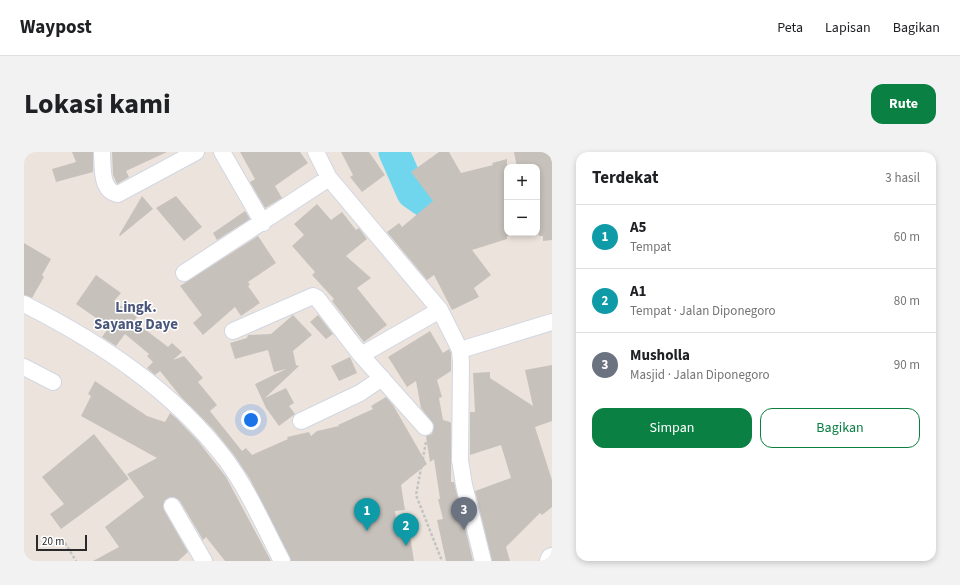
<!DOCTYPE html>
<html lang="id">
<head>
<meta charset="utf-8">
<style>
  :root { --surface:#fff; --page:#f2f2f2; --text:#202124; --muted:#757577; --line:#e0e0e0; --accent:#0b8043 }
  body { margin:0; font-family:"Source Sans 3",sans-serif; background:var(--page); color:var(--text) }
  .controls { position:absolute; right:12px; top:12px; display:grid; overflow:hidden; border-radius:8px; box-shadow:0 2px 6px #0003 }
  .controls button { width:36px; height:36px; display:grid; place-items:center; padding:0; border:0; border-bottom:1px solid var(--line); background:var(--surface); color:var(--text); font:20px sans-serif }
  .scale { position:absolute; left:12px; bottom:10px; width:51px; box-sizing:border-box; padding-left:4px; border:2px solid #2a2a2a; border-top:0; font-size:11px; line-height:14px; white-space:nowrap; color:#2a2a2a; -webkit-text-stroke:3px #fff; paint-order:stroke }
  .you { position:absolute; left:227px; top:268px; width:14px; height:14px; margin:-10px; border:3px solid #fff; border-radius:50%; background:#1a73e8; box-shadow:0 0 0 6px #1a73e833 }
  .badge { display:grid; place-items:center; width:26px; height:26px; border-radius:50%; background:var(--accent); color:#fff; font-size:13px; font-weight:700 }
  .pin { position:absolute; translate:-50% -33px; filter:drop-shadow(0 1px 2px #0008) }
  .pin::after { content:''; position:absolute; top:21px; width:14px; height:12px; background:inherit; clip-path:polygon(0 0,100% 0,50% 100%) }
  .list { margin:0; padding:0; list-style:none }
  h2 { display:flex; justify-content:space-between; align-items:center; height:52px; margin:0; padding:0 16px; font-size:17px }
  h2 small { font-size:13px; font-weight:400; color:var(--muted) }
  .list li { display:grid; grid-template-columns:26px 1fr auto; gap:12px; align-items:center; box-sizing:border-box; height:64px; padding:0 16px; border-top:1px solid var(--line) }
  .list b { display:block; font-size:15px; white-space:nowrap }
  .list p { margin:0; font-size:13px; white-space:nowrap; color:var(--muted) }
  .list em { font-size:13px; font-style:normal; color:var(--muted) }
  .actions { display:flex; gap:8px; padding:12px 16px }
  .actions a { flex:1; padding:9px 0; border:1px solid var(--accent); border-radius:12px; text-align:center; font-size:14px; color:var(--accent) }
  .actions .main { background:var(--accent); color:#fff }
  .map { position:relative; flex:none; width:528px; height:409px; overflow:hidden; border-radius:12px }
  header { display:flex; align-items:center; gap:24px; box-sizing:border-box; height:56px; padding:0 20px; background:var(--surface); border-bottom:1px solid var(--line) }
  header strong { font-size:19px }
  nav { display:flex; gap:22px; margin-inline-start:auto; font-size:14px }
  .intro { display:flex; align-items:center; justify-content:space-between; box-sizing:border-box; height:96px; padding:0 24px }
  h1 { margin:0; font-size:28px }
  .button { padding:10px 18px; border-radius:12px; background:var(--accent); color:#fff; font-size:14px; font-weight:700 }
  main { display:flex; gap:24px; padding:0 24px }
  aside { flex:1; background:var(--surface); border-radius:12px; box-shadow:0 2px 6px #0003 }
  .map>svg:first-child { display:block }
</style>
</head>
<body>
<header>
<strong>Waypost</strong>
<nav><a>Peta</a><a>Lapisan</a><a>Bagikan</a></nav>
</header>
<div class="intro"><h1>Lokasi kami</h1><a class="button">Rute</a></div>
<main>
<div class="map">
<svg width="528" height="409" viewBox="0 0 528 409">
  <rect width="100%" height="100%" fill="#ece4dc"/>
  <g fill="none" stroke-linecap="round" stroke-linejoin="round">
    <path stroke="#70d6ed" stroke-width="31" d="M 370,0 L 388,41 L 401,50"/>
  </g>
  <path fill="#c7c1bc" d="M 48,0 L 69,0 L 69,20 L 32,30 L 28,17 L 52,10 Z
    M 88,0 L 143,0 L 102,19 L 105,25 L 93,32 L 89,23 Z
    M 216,0 L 276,0 L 284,11 L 251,34 L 258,46 L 241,56 L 226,30 L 231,27 Z
    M 317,0 L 345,0 L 361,23 L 338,40 L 326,25 L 329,23 Z
    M 415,0 L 425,0 L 437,21 L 469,13 L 468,11 L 483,7 L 483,81 L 488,81 L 489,83 L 483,84 L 483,87 L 448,98 L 467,123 L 450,136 L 455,145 L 428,158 L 410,123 L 403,128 L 363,80 L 375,71 L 378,75 L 409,49 L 387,20 Z
    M 490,0 L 528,0 L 528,88 L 519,89 L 519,84 L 515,84 L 513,72 L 513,59 L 515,58 L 513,15 L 493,15 Z
    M 118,44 L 129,57 L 96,84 L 95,83 Z
    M 152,44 L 178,75 L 160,89 L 132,56 Z
    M 293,52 L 307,68 L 318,60 L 332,78 L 335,76 L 343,87 L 322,104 L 347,126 L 333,136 L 363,173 L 340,190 L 308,149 L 310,147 L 288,123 L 291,120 L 268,94 L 280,83 L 270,72 Z
    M 221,59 L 226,67 L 193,88 L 189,81 Z
    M 234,84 L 252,111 L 224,130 L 226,133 L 224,134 L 236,151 L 217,164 L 211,155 L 179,183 L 169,171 L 178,163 L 156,134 Z
    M 0,91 L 27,107 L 18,123 L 20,125 L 8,146 L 0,143 Z
    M 72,123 L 97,141 L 90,149 L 113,165 L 110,169 L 144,195 L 148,191 L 158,200 L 149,208 L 160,204 L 179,226 L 174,230 L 193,253 L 186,259 L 218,299 L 222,296 L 228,303 L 264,287 L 263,285 L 285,280 L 287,284 L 293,279 L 315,274 L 314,273 L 349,257 L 347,254 L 362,245 L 369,253 L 403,312 L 377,333 L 381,358 L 371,359 L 375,386 L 386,384 L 390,409 L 267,409 L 226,327 L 210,303 L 189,277 L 157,245 L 136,219 L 131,223 L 123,216 L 129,210 L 123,204 L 125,202 L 101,182 L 92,194 L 78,185 L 85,175 L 52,152 Z
    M 269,163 L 288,183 L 269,199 L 272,213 L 275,214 L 241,246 L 262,236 L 270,251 L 265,254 L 271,262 L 255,274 L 242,256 L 231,232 L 262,217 L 250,220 L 244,198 L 211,207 L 206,191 L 223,186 L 224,183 L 247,182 Z
    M 294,163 L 309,182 L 302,187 L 286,170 Z
    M 406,179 L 419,201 L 425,197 L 427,201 L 427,219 L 413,228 L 418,245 L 415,246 L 419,268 L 426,270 L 427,271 L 427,330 L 430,330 L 449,409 L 422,409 L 413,368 L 419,367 L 414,347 L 416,347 L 410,307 L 406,310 L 402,284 L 408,282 L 410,273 L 397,256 L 392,229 L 383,235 L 364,205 Z
    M 326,205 L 333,221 L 315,229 L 307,214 Z
    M 528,213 L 528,269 L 511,275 L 528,328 L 528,355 L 518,363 L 516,361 L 482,395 L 486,409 L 468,409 L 451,339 L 487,326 L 477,293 L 446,303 L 446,260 L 451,260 L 449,221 L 466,220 L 466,226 L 509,254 L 501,218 Z
    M 71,229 L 123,264 L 141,270 L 146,261 L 153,267 L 174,289 L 202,325 L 247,409 L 201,409 L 182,385 L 179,388 L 156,349 L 148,345 L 140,349 L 140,358 L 164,400 L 154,409 L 69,409 L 95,395 L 81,375 L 120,345 L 103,322 L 133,306 L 57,264 L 67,244 L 64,242 Z
    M 70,282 L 105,327 L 37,377 L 26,362 L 40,352 L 18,325 Z"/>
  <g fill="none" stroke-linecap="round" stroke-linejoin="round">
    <defs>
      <path id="street" d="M 78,0 C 79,14 76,39 94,42 L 172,0
        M 198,0 L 239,71
        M 292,0 L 305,26 L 416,158 L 436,198 L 437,211 L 436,308 L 440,333 L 459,409
        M 160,121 L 305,26
        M 0,152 C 77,191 150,239 202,308 C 225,339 240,375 258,409
        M 209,179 L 289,144 L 293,146 L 337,203 L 401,275
        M 436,198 L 528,170
        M 337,203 L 416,158
        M 0,215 L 29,230
        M 277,269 L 336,241 L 358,226
        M 148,354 L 180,409"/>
      <path id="secondary" d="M 527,409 L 528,407"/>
    </defs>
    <use href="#street" stroke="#d1d6e3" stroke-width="18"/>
    <use href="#secondary" stroke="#d1d6e3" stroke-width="24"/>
    <path stroke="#c3c3c3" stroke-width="2.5" stroke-dasharray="3 2" stroke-linecap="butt" d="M 402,290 L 392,343 L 418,409
      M 41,391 L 52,409"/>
    <use href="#street" stroke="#fff" stroke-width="16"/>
    <use href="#secondary" stroke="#fff" stroke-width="22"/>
  </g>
  <g text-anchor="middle" stroke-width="3" stroke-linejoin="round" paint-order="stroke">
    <g font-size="15" font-weight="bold" fill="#4b577a" stroke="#fff">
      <text x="112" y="160">Lingk.<tspan x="112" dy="17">Sayang Daye</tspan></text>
    </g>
  </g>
</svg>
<div class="controls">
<button>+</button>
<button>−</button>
</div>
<div class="scale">20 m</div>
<div class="you"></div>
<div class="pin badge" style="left:343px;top:379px;background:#0f9aa8">1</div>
<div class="pin badge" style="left:382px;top:394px;background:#0f9aa8">2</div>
<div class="pin badge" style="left:440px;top:378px;background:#6b7280">3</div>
</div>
<aside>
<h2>Terdekat<small>3 hasil</small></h2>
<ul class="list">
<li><span class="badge" style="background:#0f9aa8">1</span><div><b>A5</b><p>Tempat</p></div><em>60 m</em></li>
<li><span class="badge" style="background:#0f9aa8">2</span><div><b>A1</b><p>Tempat · Jalan Diponegoro</p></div><em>80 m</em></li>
<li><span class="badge" style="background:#6b7280">3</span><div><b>Musholla</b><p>Masjid · Jalan Diponegoro</p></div><em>90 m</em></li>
</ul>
<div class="actions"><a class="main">Simpan</a><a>Bagikan</a></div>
</aside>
</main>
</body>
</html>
